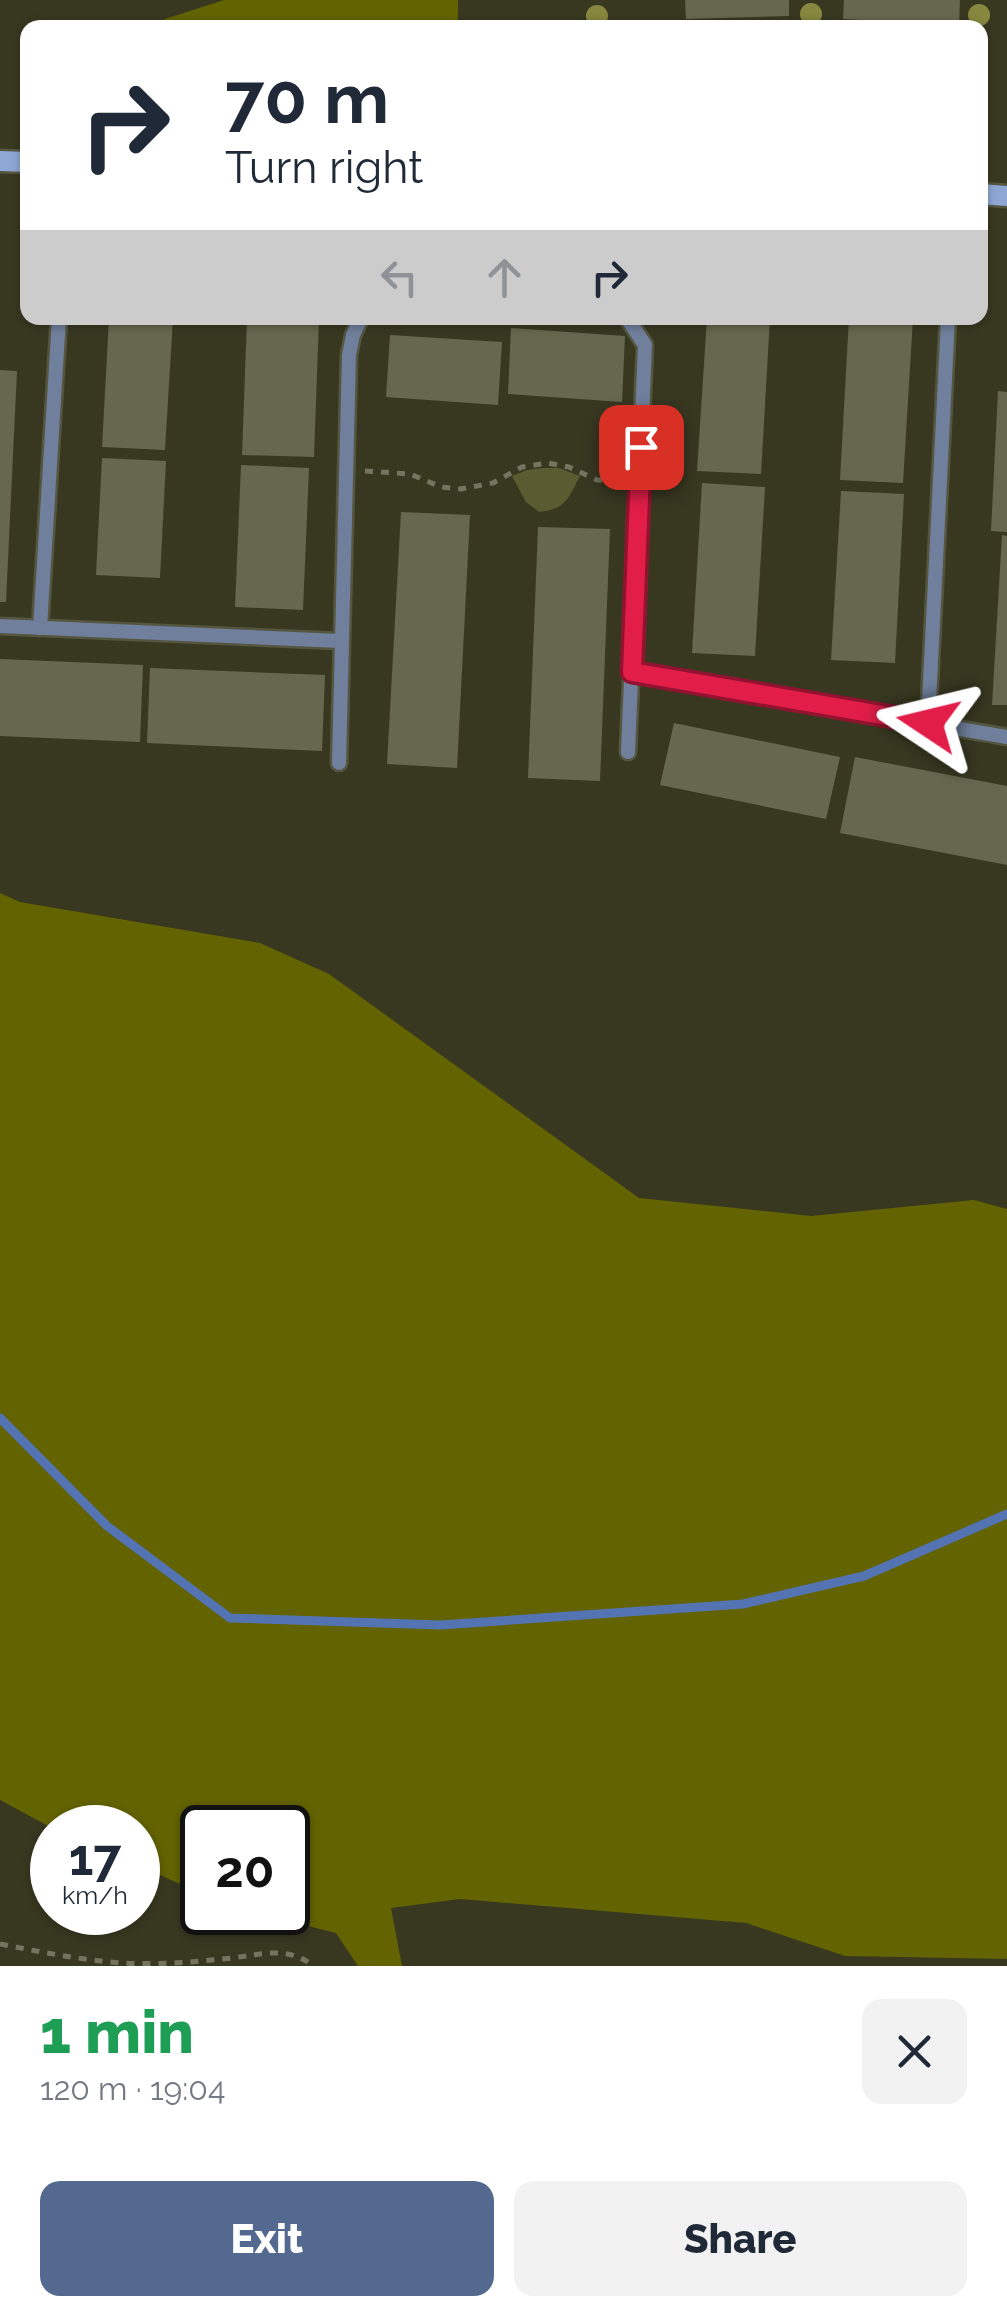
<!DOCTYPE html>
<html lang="en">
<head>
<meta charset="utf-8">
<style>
  body { margin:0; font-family:Raleway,sans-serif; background:#f2f2f3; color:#1f2937; height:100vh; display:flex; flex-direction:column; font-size:38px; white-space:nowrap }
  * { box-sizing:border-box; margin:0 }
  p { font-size:32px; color:#747a83 }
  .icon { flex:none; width:55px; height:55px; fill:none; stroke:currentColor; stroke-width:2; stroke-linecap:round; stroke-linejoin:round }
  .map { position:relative; height:1966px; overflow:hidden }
  .drawer { display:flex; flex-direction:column; background:#fff; flex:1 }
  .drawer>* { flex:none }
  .guide { position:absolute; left:20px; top:20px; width:968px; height:305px; border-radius:20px; box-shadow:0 2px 8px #0004; background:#fff; color:#1f2937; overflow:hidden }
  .speed { position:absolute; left:30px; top:1805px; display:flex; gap:20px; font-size:50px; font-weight:700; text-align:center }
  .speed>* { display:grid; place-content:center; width:130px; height:130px; border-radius:50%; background:#fff; box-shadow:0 2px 8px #0004; line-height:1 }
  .speed small { font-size:25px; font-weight:400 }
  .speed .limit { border:5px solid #111; border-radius:15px; background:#fff; color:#111 }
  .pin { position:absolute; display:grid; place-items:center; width:85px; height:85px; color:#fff; margin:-42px; border-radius:20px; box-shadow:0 5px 15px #0006 }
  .me { position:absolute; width:110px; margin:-55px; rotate:280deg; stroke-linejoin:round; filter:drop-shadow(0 0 8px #0008) }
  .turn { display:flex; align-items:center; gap:35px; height:210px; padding:0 40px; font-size:45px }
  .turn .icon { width:130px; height:130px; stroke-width:2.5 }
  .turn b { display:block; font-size:70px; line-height:85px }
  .lanes { display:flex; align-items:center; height:95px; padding:0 40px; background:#0003; justify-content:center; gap:50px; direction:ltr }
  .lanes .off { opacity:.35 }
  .round { display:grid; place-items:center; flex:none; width:105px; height:105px; border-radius:20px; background:#f2f2f3 }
  .summary { display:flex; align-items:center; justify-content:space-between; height:170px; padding:0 40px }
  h1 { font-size:60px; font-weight:800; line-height:75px; color:#1e9e55 }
  .button { display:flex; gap:20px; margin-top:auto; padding:20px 40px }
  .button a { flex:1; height:115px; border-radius:20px; background:#536990; color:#fff; font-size:40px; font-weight:800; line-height:115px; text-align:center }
  .button a+a { background:#f2f2f3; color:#1f2937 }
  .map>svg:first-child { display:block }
</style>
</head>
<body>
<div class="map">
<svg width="1007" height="1966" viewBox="0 0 1007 1966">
  <rect width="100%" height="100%" fill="#383821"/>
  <path fill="#5a5b30" d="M543 468H559L580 476C568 498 567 509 539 512L526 502 512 476 527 470Z"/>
  <g fill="#636301">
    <path d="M224 0H458V27H140Z"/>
    <path d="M0 893 20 902 260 943 329 974 639 1198 811 1216 974 1200 1007 1209V1959L845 1956 746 1923 460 1899 391 1908 402 1966H358L336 1933 256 1913 288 1912V1828H202V1894L138 1865V1828H52L0 1800Z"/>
  </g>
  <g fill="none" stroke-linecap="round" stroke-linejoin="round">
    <path stroke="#5373b2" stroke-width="9" d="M0 1418 107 1526 230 1618 441 1625 743 1604 864 1576 1007 1514"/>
  </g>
  <g fill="#65674e">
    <path d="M685 0H789V16L686 19Z"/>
    <path d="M844 0H960L959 25 843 19Z"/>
    <path d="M109 318H173L165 450 102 447Z"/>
    <path d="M247 318H319L314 457 242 455Z"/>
    <path d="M707 318H770L761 474 697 471Z"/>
    <path d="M849 318H913L903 483 840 480Z"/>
    <path d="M511 328 625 336 622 402 508 394Z"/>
    <path d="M390 335 502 342 498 405 386 397Z"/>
    <path d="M0 370 17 371 6 602H0Z"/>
    <path d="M998 391 1007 392V532L991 531Z"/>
    <path d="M102 458 166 461 160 578 96 575Z"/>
    <path d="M241 465 309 468 303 610 235 607Z"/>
    <path d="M702 483 765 487 755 656 692 653Z"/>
    <path d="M841 491 904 494 895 663 831 660Z"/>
    <path d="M401 512 470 515 457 768 387 764Z"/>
    <path d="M538 527 610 529 600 781 528 778Z"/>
    <path d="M1002 535 1007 536V705H992Z"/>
    <path d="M0 659 143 665 140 742 0 736Z"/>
    <path d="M150 668 325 675 322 751 147 743Z"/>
    <path d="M674 723 840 757 826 819 660 785Z"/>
    <path d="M855 757 1007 786V865L840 833Z"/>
  </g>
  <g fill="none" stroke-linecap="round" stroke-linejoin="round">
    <g stroke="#555640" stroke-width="19">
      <g id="lane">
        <path d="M627 318 645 345 628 752"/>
        <path d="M0 626 340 641"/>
        <path d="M40 628 59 318"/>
        <path d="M631 672 1007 737"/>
        <path d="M928 723 948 318"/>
        <path d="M339 763 349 355 353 335 361 318"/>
      </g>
    </g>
    <g stroke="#555640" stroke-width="25">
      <g id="secondary">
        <path d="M0 161 28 162"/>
        <path d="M980 194 1007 196"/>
      </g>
    </g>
    <g stroke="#747460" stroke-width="5" stroke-dasharray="8 8" stroke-linecap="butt">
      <path d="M365 471 410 474 441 487 461 489 493 483 522 467 548 463 569 467 597 480 618 481"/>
      <path d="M0 1944C41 1952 81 1960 123 1963 159 1965 196 1962 232 1958 263 1954 287 1946 314 1966"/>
    </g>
    <use href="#lane" stroke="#707f9b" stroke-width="14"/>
    <use href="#secondary" stroke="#8fa7d4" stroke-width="20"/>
  </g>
  <g fill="#87873f">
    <circle cx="811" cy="14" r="11"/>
    <circle cx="979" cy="15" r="11"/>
    <circle cx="597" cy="16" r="11"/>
  </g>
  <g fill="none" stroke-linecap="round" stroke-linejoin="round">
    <g stroke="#92132f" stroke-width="25">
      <path id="route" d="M641 447 632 672 928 723"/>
    </g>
    <use href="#route" stroke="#e11d48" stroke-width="18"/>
  </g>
</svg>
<div class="speed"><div>17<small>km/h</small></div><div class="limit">20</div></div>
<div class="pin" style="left:641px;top:447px;background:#d93025"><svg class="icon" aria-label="arrive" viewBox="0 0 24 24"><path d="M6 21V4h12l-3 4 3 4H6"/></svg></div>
<svg class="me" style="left:928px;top:723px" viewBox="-20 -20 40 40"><path d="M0-17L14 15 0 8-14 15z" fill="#e11d48" stroke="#fff" stroke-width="4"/></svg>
<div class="guide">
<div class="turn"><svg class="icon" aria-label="right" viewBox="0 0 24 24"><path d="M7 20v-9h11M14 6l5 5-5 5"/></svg><div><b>70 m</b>Turn right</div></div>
<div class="lanes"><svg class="icon off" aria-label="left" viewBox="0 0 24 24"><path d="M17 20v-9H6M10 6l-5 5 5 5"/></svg><svg class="icon off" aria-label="ahead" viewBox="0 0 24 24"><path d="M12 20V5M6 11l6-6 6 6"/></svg><svg class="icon" aria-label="right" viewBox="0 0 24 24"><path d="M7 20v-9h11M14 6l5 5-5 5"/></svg></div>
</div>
</div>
<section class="drawer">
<div class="summary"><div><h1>1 min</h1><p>120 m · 19:04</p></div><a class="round"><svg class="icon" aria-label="close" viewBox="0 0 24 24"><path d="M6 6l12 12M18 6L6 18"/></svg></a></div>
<div class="button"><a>Exit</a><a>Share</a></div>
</section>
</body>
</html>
